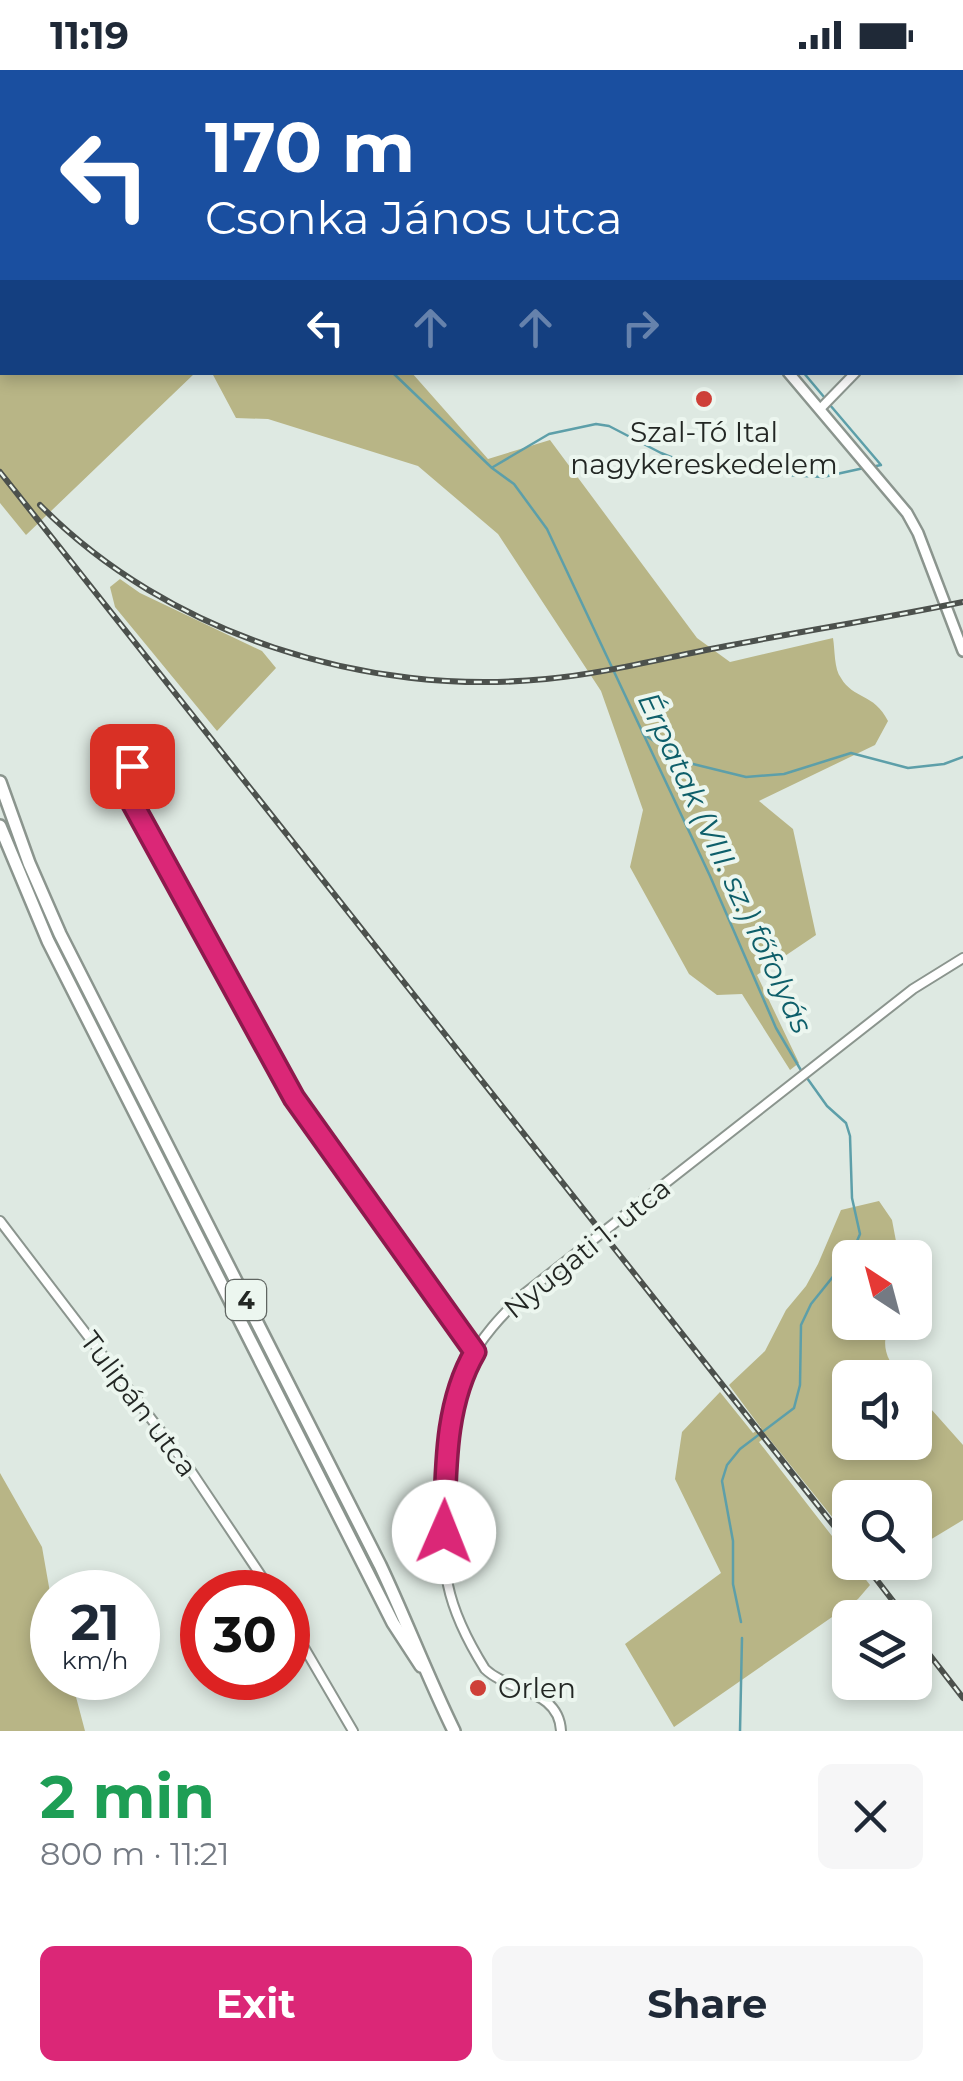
<!DOCTYPE html>
<html lang="en">
<head>
<meta charset="utf-8">
<style>
  body { margin:0; font-family:Montserrat,sans-serif; background:#f6f6f7; color:#1f2937; height:100vh; display:flex; flex-direction:column; font-size:38px; white-space:nowrap }
  * { box-sizing:border-box; margin:0 }
  p { font-size:32px; color:#747a83 }
  .icon { flex:none; width:55px; height:55px; fill:none; stroke:currentColor; stroke-width:2; stroke-linecap:round; stroke-linejoin:round }
  .map { position:relative; height:1661px; overflow:hidden }
  .details { display:flex; flex-direction:column; background:#fff; flex:1 }
  .details>* { flex:none }
  .banner { position:absolute; left:0px; top:0px; width:965px; height:305px; box-shadow:0 5px 15px #0003; background:#1a4fa0; color:#fff; overflow:hidden }
  .needle { width:65px; rotate:324deg }
  .buttons { position:absolute; left:832px; top:1170px; display:grid; gap:20px }
  .buttons a { display:grid; place-items:center; width:100px; height:100px; border-radius:15px; background:#fff; box-shadow:0 5px 15px #0003; font-size:50px }
  .speed { position:absolute; left:30px; top:1500px; display:flex; gap:20px; font-size:50px; font-weight:700; text-align:center }
  .speed>* { display:grid; place-content:center; width:130px; height:130px; border-radius:50%; background:#fff; box-shadow:0 5px 15px #0003; line-height:1 }
  .speed small { font-size:25px; font-weight:400 }
  .speed .limit { border:15px solid #d22; background:#fff; color:#111 }
  .pin { position:absolute; display:grid; place-items:center; width:85px; height:85px; color:#fff; margin:-42px; border-radius:20px; box-shadow:0 5px 15px #0006 }
  .me { position:absolute; width:110px; margin:-55px; rotate:1deg; stroke-linejoin:round; filter:drop-shadow(0 0 8px #0008) }
  .turn { display:flex; align-items:center; gap:35px; height:210px; padding:0 40px; font-size:45px }
  .turn .icon { width:130px; height:130px; stroke-width:2.5 }
  .turn b { display:block; font-size:70px; line-height:85px }
  .lanes { display:flex; align-items:center; height:95px; padding:0 40px; background:#0003; justify-content:center; gap:50px; direction:ltr }
  .lanes .off { opacity:.35 }
  .round { display:grid; place-items:center; flex:none; width:105px; height:105px; border-radius:15px; background:#f6f6f7 }
  .overview { display:flex; align-items:center; justify-content:space-between; height:170px; padding:0 40px }
  h1 { font-size:60px; font-weight:700; line-height:75px; color:#1e9e55 }
  .button { display:flex; gap:20px; margin-top:auto; padding:20px 40px }
  .button a { flex:1; height:115px; border-radius:15px; background:#db2777; color:#fff; font-size:40px; font-weight:700; line-height:115px; text-align:center }
  .button a+a { background:#f6f6f7; color:#1f2937 }
  .status { display:flex; justify-content:space-between; align-items:center; height:70px; padding:0 50px; background:#fff; direction:ltr }
  .status svg { height:28px; fill:currentColor }
  .map>svg:first-child { display:block }
</style>
</head>
<body>
<div class="status"><b>11:19</b><svg viewBox="0 0 49 12"><path d="M0 12V9h3v3zM5 12V6h3v6zM10 12V3h3v9zM15 12V0h3v12zM26 1h20v11H26zM47 4h2v5h-2z"/></svg></div>
<div class="map">
<svg width="963" height="1661" viewBox="0 0 963 1661">
  <rect width="100%" height="100%" fill="#dee9e2"/>
  <g fill="#b8b586">
    <path d="M0 0 143 2H2V302L195 303 26 465 0 433Z"/>
    <path d="M212 303H412L488 389 550 370 697 568 730 592 833 568C835 580 834 599 841 608 853 629 874 623 888 651L875 675 759 731 793 759 816 865 757 905 799 993 790 1000 742 924 717 925 689 904 630 797 643 740 601 621 498 464 418 396 268 349 236 348Z"/>
    <path d="M120 509 140 523 262 581 276 598 217 661 115 537 110 517Z"/>
    <path d="M879 1131 892 1150 899 1187 850 1188V1252L890 1253C880 1275 886 1290 902 1307L850 1308V1372H915V1321L963 1375V1450L915 1479V1428H850V1469L767 1366 759 1372 870 1515 858 1529 674 1657 625 1574 721 1503 675 1409 682 1362 720 1322 753 1363 761 1358 729 1315 765 1281 786 1240 806 1216 818 1194 841 1140Z"/>
    <path d="M0 1403 42 1477 52 1534V1608H71L85 1661H0Z"/>
  </g>
  <g fill="none" stroke-linecap="round" stroke-linejoin="round">
    <g stroke="#5d9fa9" stroke-width="2.5">
      <path d="M116 0 118 2"/>
      <path d="M962 223H963"/>
      <path d="M392 302 492 398 514 414 547 459 710 806 776 958 802 1002"/>
      <path d="M803 302 824 327"/>
      <path d="M830 335 881 395 876 396"/>
      <path d="M493 397 549 364 596 354 609 356 661 383 706 401 823 407 864 398"/>
      <path d="M643 664 689 693 746 707 784 704 851 683 908 698 944 694 963 687"/>
      <path d="M741 1552 733 1514V1471L722 1411 727 1395 740 1379 794 1338 800 1315 801 1255 811 1234 852 1183 860 1164 852 1128 850 1066 846 1053 827 1036 807 1008"/>
      <path d="M740 1661 742 1568"/>
    </g>
    <g stroke="#8b958e" stroke-width="12">
      <g id="minor">
        <path d="M962 208 963 207"/>
        <path d="M820 339 856 302"/>
        <path d="M135 737 153 723 156 713 149 698 132 696 124 706V718L294 1027 475 1281"/>
        <path d="M0 1151 191 1401 272 1522"/>
        <path d="M288 1550 353 1661"/>
        <path d="M561 1661C559 1619 509 1622 485 1599 470 1575 454 1544 448 1515 436 1462 444 1345 467 1296 480 1268 502 1245 524 1224L913 919 963 888"/>
      </g>
    </g>
    <g stroke="#8b958e" stroke-width="14">
      <g id="tertiary">
        <path d="M397 0 401 2"/>
        <path d="M788 302 907 443 918 463 963 581"/>
      </g>
    </g>
    <g stroke="#8b958e" stroke-width="16">
      <g id="primary">
        <path d="M0 712 29 793 60 864 380 1495C406 1550 427 1606 454 1661"/>
        <path d="M0 756 48 871 393 1553 421 1596"/>
      </g>
    </g>
    <use href="#minor" stroke="#fff" stroke-width="8"/>
    <use href="#tertiary" stroke="#fff" stroke-width="9"/>
    <use href="#primary" stroke="#fff" stroke-width="11"/>
    <g stroke="#4c514d" stroke-width="6">
      <g id="rail">
        <path d="M0 402 850 1476"/>
        <path d="M40 435C168 565 367 627 546 609 609 603 671 586 732 575 809 560 886 548 963 532"/>
        <path d="M863 1492 906 1548"/>
        <path d="M915 1566 963 1628"/>
      </g>
    </g>
    <use href="#rail" stroke="#ecf6ef" stroke-width="2.5" stroke-dasharray="8" stroke-linecap="butt"/>
  </g>
  <g fill="none" stroke-linecap="round" stroke-linejoin="round">
    <g stroke="#8e194d" stroke-width="25">
      <path id="route" d="M132 696 124 706V718L294 1028 475 1282C444 1335 446 1401 444 1462"/>
    </g>
    <use href="#route" stroke="#db2777" stroke-width="18"/>
  </g>
  <g fill="#ce4038" stroke="#ecf6ef" stroke-width="4">
    <circle cx="704" cy="329" r="10"/>
    <circle cx="478" cy="1618" r="10"/>
  </g>
  <g text-anchor="middle" stroke-width="8" stroke-linejoin="round" paint-order="stroke">
    <rect fill="#ecf6ef" stroke="#5f6561" stroke-width="2.5" x="226" y="1210" width="40" height="40" rx="8"/>
    <g font-size="25" font-weight="bold" fill="#232724">
      <text x="246" y="1239">4</text>
    </g>
    <g font-size="28" fill="#232724" stroke="#ecf6ef">
      <text x="704" y="372">Szal-Tó Ital<tspan x="704" dy="32">nagykereskedelem</tspan></text>
      <text x="498" y="1628" text-anchor="start">Orlen</text>
    </g>
    <g font-size="28" fill="#232724" stroke="#ecf6ef">
      <text transform="translate(587 1178) rotate(-39)" y="10">Nyugati 1. utca</text>
      <text transform="translate(139 1334) rotate(53)" y="10">Tulipán utca</text>
    </g>
    <g font-size="30" font-style="italic" fill="#0e5f6a" stroke="#ecf6ef">
      <text transform="translate(725 793) rotate(65)" y="10">Érpatak (VIII. sz.) főfolyás</text>
    </g>
  </g>
</svg>
<div class="buttons">
<a><svg class="needle" viewBox="-14 -14 28 28"><path d="M0-13l5 13h-10z" fill="#e53935"/><path d="M0 13l5-13h-10z" fill="#747a83"/></svg></a>
<a><svg class="icon" aria-label="sound" viewBox="0 0 24 24"><path d="M4 9h4l5-4v14l-5-4H4zM17 9q2 3 0 6"/></svg></a>
<a><svg class="icon" aria-label="search" viewBox="0 0 24 24"><circle cx="10" cy="10" r="6"/><path d="M15 15l6 6"/></svg></a>
<a><svg class="icon" aria-label="layers" viewBox="0 0 24 24"><path d="M12 4l9 5-9 5-9-5zM3 14l9 5 9-5"/></svg></a>
</div>
<div class="speed"><div>21<small>km/h</small></div><div class="limit">30</div></div>
<div class="pin" style="left:132px;top:696px;background:#d93025"><svg class="icon" aria-label="arrive" viewBox="0 0 24 24"><path d="M6 21V4h12l-3 4 3 4H6"/></svg></div>
<svg class="me" style="left:444px;top:1462px" viewBox="-20 -20 40 40"><circle r="19" fill="#fff"/><path d="M0-13L10 11 0 6-10 11z" fill="#db2777"/></svg>
<div class="banner">
<div class="turn"><svg class="icon" aria-label="left" viewBox="0 0 24 24"><path d="M17 20v-9H6M10 6l-5 5 5 5"/></svg><div><b>170 m</b>Csonka János utca</div></div>
<div class="lanes"><svg class="icon" aria-label="left" viewBox="0 0 24 24"><path d="M17 20v-9H6M10 6l-5 5 5 5"/></svg><svg class="icon off" aria-label="ahead" viewBox="0 0 24 24"><path d="M12 20V5M6 11l6-6 6 6"/></svg><svg class="icon off" aria-label="ahead" viewBox="0 0 24 24"><path d="M12 20V5M6 11l6-6 6 6"/></svg><svg class="icon off" aria-label="right" viewBox="0 0 24 24"><path d="M7 20v-9h11M14 6l5 5-5 5"/></svg></div>
</div>
</div>
<section class="details">
<div class="overview"><div><h1>2 min</h1><p>800 m · 11:21</p></div><a class="round"><svg class="icon" aria-label="close" viewBox="0 0 24 24"><path d="M6 6l12 12M18 6L6 18"/></svg></a></div>
<div class="button"><a>Exit</a><a>Share</a></div>
</section>
</body>
</html>
